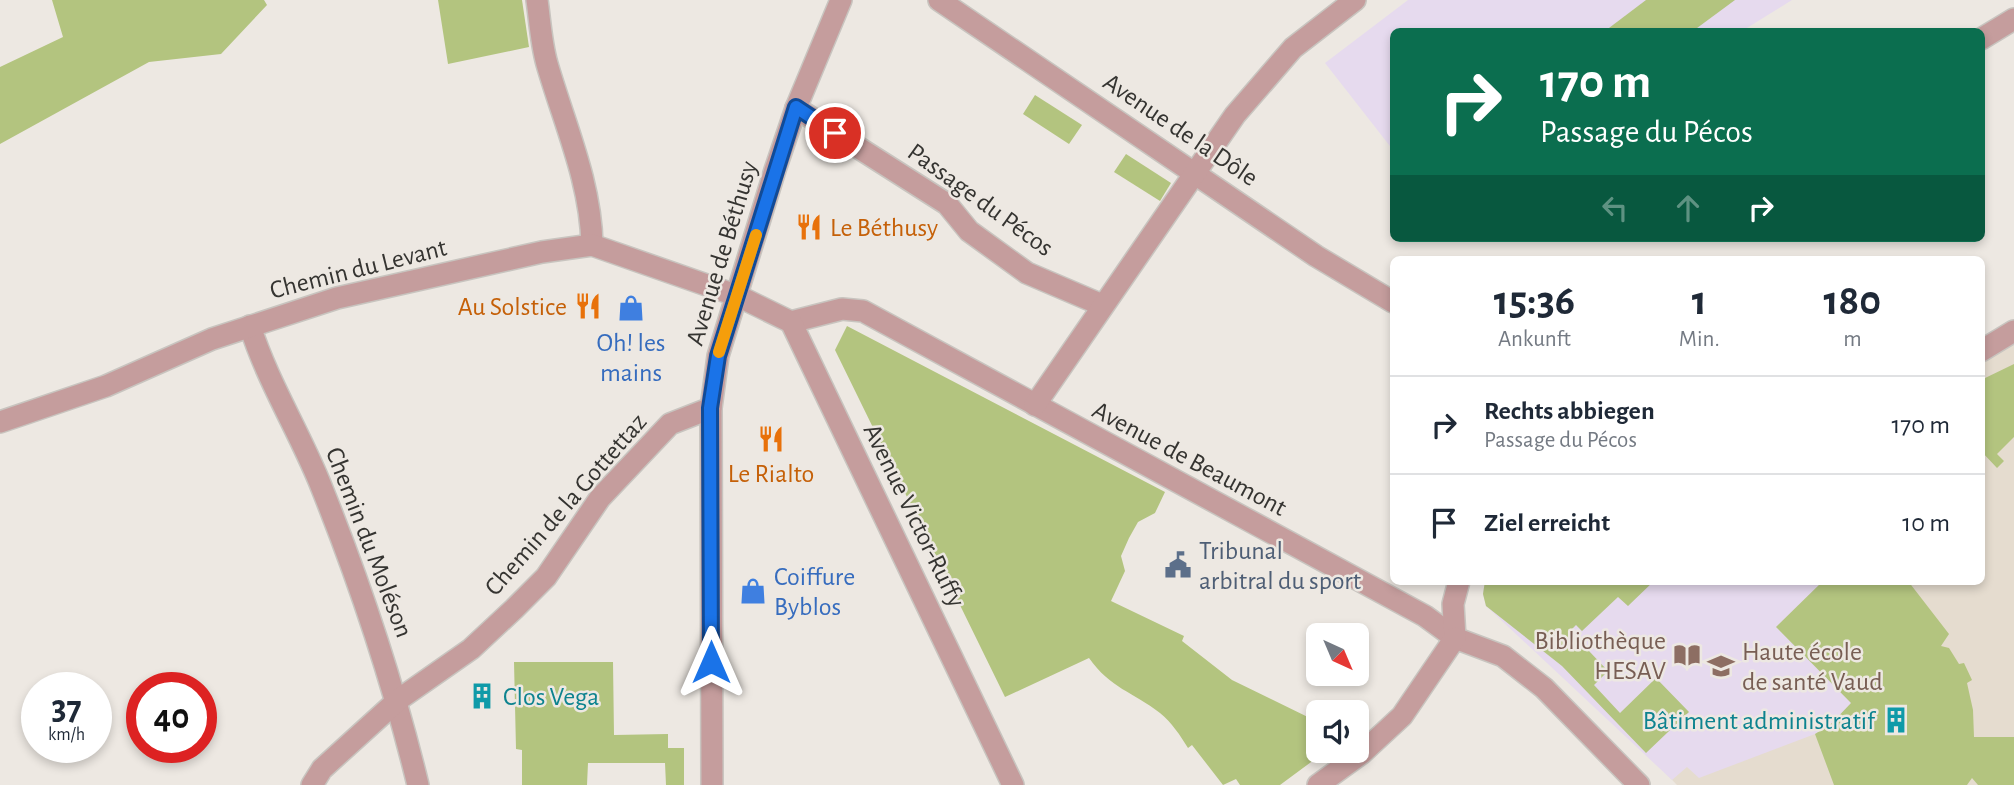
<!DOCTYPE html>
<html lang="de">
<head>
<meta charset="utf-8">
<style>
  body { margin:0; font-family:"Alegreya Sans",sans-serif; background:#f2f2f3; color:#1f2937; height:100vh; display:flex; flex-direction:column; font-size:26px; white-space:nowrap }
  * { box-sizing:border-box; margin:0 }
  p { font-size:23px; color:#747a83 }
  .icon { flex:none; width:38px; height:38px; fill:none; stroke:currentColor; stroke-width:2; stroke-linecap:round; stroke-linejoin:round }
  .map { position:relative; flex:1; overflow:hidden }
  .drawer { position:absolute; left:1390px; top:256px; width:595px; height:329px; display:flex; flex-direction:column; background:#fff; border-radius:10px; box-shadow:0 4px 10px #0003 }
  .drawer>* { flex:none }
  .top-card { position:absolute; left:1390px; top:28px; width:595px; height:214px; border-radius:10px; box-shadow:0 4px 10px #0003; background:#0b6e4f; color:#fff; overflow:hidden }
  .needle { width:46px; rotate:136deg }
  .tools { position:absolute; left:1306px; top:623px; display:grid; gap:14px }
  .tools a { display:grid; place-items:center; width:63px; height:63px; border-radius:10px; background:#fff; box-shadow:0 4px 10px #0003; font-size:35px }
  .speed { position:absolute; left:21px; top:672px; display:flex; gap:14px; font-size:35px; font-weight:700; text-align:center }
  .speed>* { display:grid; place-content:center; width:91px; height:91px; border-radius:50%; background:#fff; box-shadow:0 4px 10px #0003; line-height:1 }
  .speed small { font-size:18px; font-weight:400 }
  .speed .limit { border:10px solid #d22; background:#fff; color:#111 }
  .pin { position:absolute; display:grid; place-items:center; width:60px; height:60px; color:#fff; margin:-30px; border:4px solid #fff; border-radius:50%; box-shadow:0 2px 7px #0007 }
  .me { position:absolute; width:77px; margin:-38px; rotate:0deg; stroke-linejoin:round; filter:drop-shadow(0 0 5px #0008) }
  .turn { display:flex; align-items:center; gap:24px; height:147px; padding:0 35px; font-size:32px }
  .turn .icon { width:91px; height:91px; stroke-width:2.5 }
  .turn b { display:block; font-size:49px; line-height:60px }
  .lanes { display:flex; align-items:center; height:66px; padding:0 35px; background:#0003; justify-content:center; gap:35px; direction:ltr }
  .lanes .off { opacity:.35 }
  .eta { display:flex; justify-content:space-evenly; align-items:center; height:119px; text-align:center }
  .eta b { font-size:42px; font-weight:700; line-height:49px }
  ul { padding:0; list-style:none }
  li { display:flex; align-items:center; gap:21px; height:98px; padding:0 35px; border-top:2px solid #e0e1e3 }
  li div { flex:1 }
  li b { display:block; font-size:26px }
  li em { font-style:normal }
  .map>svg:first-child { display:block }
</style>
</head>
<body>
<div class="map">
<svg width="2014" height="785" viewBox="0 0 2014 785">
  <rect width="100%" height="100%" fill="#ede8e2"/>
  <path fill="#e5dccf" d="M2014 343V785H1677L1562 666 1486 606 1483 594 1485 581H1981V362Z"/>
  <g fill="#e6daee">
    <path d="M1408 0H1792L1742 31 1393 32V150L1325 63Z"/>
    <path d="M1485 581H1898L1851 704 1831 724 1815 734 1699 778 1687 767 1672 780 1486 606 1483 594Z"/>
  </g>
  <g fill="#b3c47f">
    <path d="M52 0H264L267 5 221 54 149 62 0 144V67L63 37Z"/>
    <path d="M438 0H522L529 47 448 64Z"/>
    <path d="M1646 0H1735L1693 31H1605Z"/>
    <path d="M1035 95 1082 125 1069 144 1023 114Z"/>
    <path d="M1126 154 1171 183 1160 201 1114 172Z"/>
    <path d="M847 326 1165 492 1155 513 1138 522 1129 538 1121 556 1125 571 1111 601 1184 636 1182 641 1232 680 1318 722V751H1326L1280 785H1240L1236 779 1223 785 1192 745 1188 748C1180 735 1172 723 1160 713 1133 692 1110 688 1089 658L1005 697 835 350Z"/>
    <path d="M2014 364V437L1997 454 2004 461 1997 468 1981 451V380Z"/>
    <path d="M1485 581H1654L1628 606 1618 597 1582 631 1576 625 1570 631 1608 671 1594 685 1620 713 1656 678 1689 712 1646 753 1562 666 1486 606 1483 594Z"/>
    <path d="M1823 581H1908L1949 634 1941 646 1949 648 1959 664 1964 663 1972 680 1967 683 1973 710 1974 737H2014V785H1978L1972 778 1967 785H1834L1815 734 1831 724 1851 703 1776 627Z"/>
    <path d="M514 662H613L614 735 668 734V748H684V785H666L665 763H588L587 785H522V750L516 749Z"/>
  </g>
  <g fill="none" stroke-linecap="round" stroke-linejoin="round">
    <g stroke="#c8c4bf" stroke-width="24">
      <g id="minor">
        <path d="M537 0C540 21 541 43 547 64 564 123 591 182 592 245"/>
        <path d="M939 0 1316 256 1393 302"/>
        <path d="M1981 39 2014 19"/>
        <path d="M796 108 947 204 969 231 1027 273 1102 305"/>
        <path d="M791 322 842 309 863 311 1425 616 1455 638 1503 656 1544 688 1639 785"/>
        <path d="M250 326C267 380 297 428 319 481 359 580 393 682 418 785"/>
        <path d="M1981 351 2014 331"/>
        <path d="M1035 405 1235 115 1293 48 1355 0"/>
        <path d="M0 422 106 386 212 339 337 298 542 252 592 245 738 296 791 322 1013 785"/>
        <path d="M1455 638 1453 604 1459 581"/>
        <path d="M312 785 322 769 398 700 471 649 514 609 546 577 600 498 670 424 711 408"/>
        <path d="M712 785 711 408 718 356 775 170 796 108 841 0"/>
        <path d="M1318 785 1362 753 1402 716 1455 638"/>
      </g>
    </g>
    <use href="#minor" stroke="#c59d9d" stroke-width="21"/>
  </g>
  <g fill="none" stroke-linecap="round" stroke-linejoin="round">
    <g stroke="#114b97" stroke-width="18">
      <path id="route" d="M711 662 710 408 718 356 796 107 835 133"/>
    </g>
    <use href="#route" stroke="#1a73e8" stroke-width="12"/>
    <path stroke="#f59e0b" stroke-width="12" d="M719 352 756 235"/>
  </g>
  <defs>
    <g id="restaurant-bare" transform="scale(2.1)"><path d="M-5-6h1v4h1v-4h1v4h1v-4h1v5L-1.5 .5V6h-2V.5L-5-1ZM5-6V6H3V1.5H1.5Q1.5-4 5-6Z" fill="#e8710a" stroke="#ede8e2" stroke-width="2.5" paint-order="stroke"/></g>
    <g id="shop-bare" transform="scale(2.1)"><path d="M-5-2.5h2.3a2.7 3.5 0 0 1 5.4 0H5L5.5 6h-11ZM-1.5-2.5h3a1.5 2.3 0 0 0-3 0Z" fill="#3f7fe0" stroke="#ede8e2" stroke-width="2.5" paint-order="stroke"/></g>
    <g id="civic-bare" transform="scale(2.1)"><path d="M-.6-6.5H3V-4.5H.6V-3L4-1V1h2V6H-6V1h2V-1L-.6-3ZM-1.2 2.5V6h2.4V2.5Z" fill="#5c6f8a" stroke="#ede8e2" stroke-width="2.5" paint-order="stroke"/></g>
    <g id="library-bare" transform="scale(2.1)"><path d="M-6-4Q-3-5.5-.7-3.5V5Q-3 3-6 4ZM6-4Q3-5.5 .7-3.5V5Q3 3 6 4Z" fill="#8d6e63" stroke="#ede8e2" stroke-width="2.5" paint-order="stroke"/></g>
    <g id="university-bare" transform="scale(2.1)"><path d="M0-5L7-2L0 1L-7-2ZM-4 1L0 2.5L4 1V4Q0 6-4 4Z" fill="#8d6e63" stroke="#ede8e2" stroke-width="2.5" paint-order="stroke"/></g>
    <g id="building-bare" transform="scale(2.1)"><path d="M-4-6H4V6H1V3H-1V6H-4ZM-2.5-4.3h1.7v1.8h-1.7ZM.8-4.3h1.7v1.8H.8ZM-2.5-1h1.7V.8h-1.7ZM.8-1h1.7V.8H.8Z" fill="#0f9aa8" stroke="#ede8e2" stroke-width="2.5" paint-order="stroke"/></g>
  </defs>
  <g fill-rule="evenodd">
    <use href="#restaurant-bare" x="809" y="227"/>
    <use href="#restaurant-bare" x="588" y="306"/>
    <use href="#shop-bare" x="631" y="308"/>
    <use href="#restaurant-bare" x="771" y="439"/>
    <use href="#civic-bare" x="1178" y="565"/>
    <use href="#shop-bare" x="753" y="591"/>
    <use href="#library-bare" x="1687" y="655"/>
    <use href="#university-bare" x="1721" y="666"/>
    <use href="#building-bare" x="482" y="696"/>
    <use href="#building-bare" x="1896" y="720"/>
  </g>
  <g text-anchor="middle" stroke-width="5" stroke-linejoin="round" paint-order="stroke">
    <g font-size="26" fill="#353431" stroke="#ede8e2">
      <text transform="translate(1181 129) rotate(34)" y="9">Avenue de la Dôle</text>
      <text transform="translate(981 199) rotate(36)" y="9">Passage du Pécos</text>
      <text transform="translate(721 253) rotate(-73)" y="9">Avenue de Béthusy</text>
      <text transform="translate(358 268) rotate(-14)" y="9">Chemin du Levant</text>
      <text transform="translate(1190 458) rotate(28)" y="9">Avenue de Beaumont</text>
      <text transform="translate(565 504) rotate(-49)" y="9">Chemin de la Gottettaz</text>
      <text transform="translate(915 515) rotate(64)" y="9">Avenue Victor-Ruffy</text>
      <text transform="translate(370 542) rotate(69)" y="9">Chemin du Moléson</text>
    </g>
    <g font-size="26" fill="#c56008" stroke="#ede8e2" text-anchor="start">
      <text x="830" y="236">Le Béthusy</text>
      <text x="567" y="315" text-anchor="end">Au Solstice</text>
      <text x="771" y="482" text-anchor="middle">Le Rialto</text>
    </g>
    <g font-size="26" fill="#366cbe" stroke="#ede8e2">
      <text x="631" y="351">Oh! les<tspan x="631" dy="30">mains</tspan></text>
      <text x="774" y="585" text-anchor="start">Coiffure<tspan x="774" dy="30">Byblos</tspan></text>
    </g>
    <g font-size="26" fill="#4e5e75" stroke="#ede8e2" text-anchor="start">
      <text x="1199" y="559">Tribunal<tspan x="1199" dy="30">arbitral du sport</tspan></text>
    </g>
    <g font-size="26" fill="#785e54" stroke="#ede8e2" text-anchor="end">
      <text x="1666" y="649">Bibliothèque<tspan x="1666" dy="30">HESAV</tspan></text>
      <text x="1742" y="660" text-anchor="start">Haute école<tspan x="1742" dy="30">de santé Vaud</tspan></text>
    </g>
    <g font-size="26" fill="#0d838f" stroke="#ede8e2" text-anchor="start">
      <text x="503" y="705">Clos Vega</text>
      <text x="1875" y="729" text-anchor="end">Bâtiment administratif</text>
    </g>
  </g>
</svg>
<div class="tools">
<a><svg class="needle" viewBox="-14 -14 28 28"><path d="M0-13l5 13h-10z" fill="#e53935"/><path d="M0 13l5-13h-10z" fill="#747a83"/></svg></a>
<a><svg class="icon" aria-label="sound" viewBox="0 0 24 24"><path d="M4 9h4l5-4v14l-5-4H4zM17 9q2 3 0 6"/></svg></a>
</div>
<div class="speed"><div>37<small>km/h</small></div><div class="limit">40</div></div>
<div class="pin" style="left:835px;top:133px;background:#d93025"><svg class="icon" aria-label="arrive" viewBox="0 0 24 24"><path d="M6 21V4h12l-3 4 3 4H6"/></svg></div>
<svg class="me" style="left:711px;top:662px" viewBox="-20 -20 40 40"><path d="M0-17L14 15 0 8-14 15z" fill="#1a73e8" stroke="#fff" stroke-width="4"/></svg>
<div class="top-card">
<div class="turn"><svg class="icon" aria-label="right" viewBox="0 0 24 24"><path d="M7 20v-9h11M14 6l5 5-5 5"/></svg><div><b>170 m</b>Passage du Pécos</div></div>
<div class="lanes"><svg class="icon off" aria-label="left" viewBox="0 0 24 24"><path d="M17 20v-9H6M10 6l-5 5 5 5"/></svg><svg class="icon off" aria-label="ahead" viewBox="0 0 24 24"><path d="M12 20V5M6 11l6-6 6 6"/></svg><svg class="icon" aria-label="right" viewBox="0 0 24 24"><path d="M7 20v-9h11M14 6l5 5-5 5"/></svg></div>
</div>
<section class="drawer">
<div class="eta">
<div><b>15:36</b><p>Ankunft</p></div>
<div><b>1</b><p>Min.</p></div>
<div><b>180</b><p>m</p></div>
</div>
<ul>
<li><svg class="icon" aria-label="right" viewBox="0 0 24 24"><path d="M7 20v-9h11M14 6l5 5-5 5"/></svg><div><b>Rechts abbiegen</b><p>Passage du Pécos</p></div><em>170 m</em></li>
<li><svg class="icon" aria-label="arrive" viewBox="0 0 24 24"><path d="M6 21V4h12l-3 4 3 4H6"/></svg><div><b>Ziel erreicht</b></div><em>10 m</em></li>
</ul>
</section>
</div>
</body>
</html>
